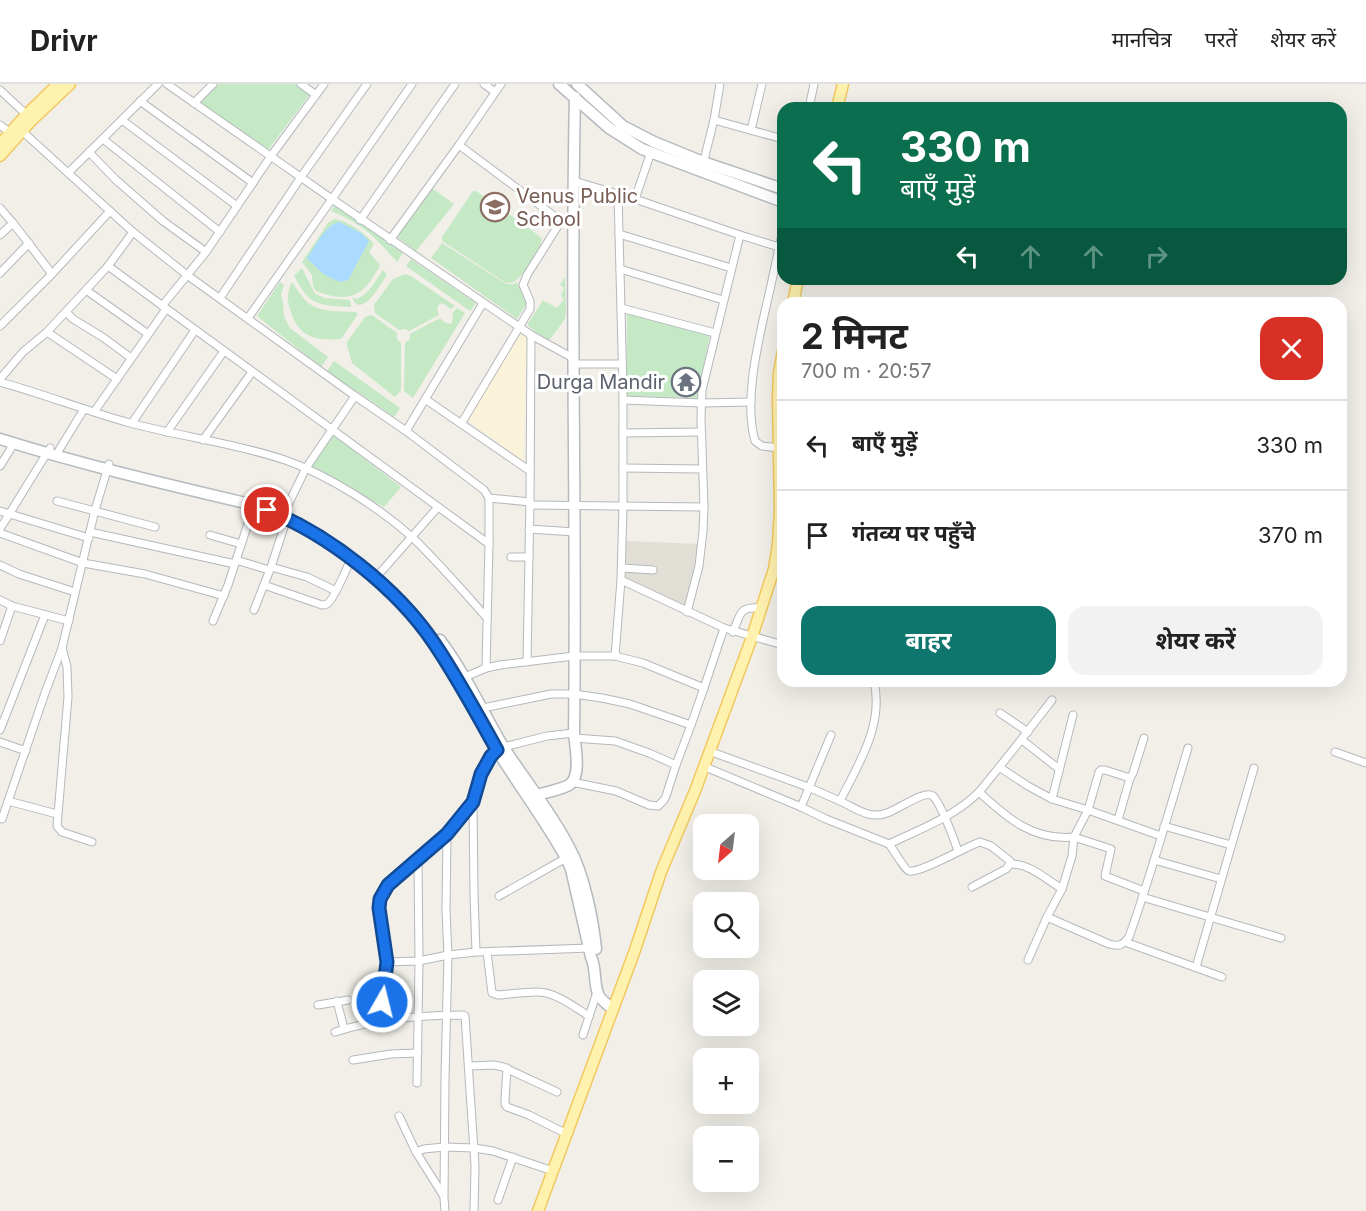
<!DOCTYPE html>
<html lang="hi">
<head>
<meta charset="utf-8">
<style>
  body { margin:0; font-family:Inter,"Noto Sans Devanagari",sans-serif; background:#f2f2f2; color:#222; height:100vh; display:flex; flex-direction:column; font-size:22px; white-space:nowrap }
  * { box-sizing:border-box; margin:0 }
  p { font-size:20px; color:#767676 }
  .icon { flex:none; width:33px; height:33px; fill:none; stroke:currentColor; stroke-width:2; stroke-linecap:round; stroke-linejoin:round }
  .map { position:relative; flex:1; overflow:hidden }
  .side { position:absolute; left:777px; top:213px; width:570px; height:390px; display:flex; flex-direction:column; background:#fff; border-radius:18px; box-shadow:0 6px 24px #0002 }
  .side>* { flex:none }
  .hud { position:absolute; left:777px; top:18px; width:570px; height:183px; border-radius:18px; box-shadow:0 6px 24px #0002; background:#0b6e4f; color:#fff; overflow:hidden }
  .needle { width:39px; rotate:208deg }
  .controls { position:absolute; left:693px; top:730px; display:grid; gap:12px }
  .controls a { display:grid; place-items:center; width:66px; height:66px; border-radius:12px; background:#fff; box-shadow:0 6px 24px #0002; font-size:30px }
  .pin { position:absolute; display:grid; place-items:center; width:51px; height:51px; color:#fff; margin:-26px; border:3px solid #fff; border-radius:50%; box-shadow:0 2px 6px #0007 }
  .me { position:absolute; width:66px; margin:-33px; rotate:8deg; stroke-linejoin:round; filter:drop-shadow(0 0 4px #0008) }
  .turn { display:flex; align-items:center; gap:21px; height:126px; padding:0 24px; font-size:27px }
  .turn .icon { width:78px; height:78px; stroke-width:2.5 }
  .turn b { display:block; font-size:42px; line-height:51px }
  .lanes { display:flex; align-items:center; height:57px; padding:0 24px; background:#0003; justify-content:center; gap:30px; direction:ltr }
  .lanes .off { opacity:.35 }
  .round { display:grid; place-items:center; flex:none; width:63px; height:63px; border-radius:18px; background:#f2f2f2 }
  .head { display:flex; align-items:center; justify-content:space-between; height:102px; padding:0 24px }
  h1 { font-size:36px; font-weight:700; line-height:45px }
  .action { display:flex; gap:12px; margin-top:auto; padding:12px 24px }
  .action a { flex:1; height:69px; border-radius:18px; background:#0f766e; color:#fff; font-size:24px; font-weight:700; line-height:69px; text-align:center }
  .action a+a { background:#f2f2f2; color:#222 }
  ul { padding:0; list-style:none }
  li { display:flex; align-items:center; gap:18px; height:90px; padding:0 24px; border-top:2px solid #e0e0e0 }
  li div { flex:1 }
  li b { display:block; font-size:22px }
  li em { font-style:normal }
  header { display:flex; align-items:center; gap:36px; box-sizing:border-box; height:84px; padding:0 30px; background:#fff; border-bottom:2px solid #e0e0e0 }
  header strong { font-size:28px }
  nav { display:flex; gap:33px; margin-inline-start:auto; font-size:21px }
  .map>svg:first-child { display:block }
</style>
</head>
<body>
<header>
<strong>Drivr</strong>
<nav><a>मानचित्र</a><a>परतें</a><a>शेयर करें</a></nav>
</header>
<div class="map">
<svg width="1366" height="1127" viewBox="0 0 1366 1127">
  <rect width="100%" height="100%" fill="#f1efe8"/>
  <path fill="#e1ded6" d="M624 457 700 460 693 494 684 524 623 494Z"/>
  <g fill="#c5e8c5">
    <path d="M219 0H296L310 10 268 66 200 19Z"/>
    <path d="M432 104 454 120 416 167 398 154 397 150Z"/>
    <path d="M473 107H476L534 148 542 155C540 166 523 192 514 198L506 199 442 157V153Z"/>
    <path d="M335 121 403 169 397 178C375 153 363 140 331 127Z"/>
    <path d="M334 135C349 137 365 149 374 160L369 168 380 181C364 212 350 220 316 207L313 202 312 191 302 178 328 139Z"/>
    <path d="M442 159 506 200H514L517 198C520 206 526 211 527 219L517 235 431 174Z"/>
    <path d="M411 175 476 219 470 227 406 182Z"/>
    <path d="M302 184 315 210 325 214 350 216 351 223C339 222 323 223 312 216 304 211 299 200 294 192Z"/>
    <path d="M383 186 387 191C381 199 361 237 352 213L357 215C370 209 375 197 383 186Z"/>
    <path d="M405 190 411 192 455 222 450 225 446 221 440 219 437 225 439 231 409 247 405 245 399 246 375 229 374 221 393 195Z"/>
    <path d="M565 193 566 227 565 235 548 258 527 241 542 218V216L557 224 564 215 561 212 564 204 560 201Z"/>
    <path d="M280 198 284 201 281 210 283 219 284 232 290 244 328 273 321 283 257 232Z"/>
    <path d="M292 198C296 204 300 210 304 215 316 229 339 227 355 228L358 230 341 255C314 257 298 253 290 225 287 215 287 208 292 198Z"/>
    <path d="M457 224 465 229 413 314 404 307 405 259 410 255V250L440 234 444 238 451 240 453 234 452 229Z"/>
    <path d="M627 227 710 250 697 314 626 312Z"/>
    <path d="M372 231 397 249V255L401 259V306L395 313 352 279 347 261V258L365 233Z"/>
    <path d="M334 277 400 324 394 333 327 287Z"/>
    <path d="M332 350 401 403 384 423 311 383Z"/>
  </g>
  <path fill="#fbf3d9" d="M520 250 527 254 523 377 467 336Z"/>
  <path fill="#aadaff" d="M339 138 361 149 369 157 348 196 340 198 323 190 307 174C316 162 324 142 339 138Z"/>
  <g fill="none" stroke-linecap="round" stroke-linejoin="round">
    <g stroke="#b5b8bc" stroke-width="9">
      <g id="street">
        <path d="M167 0 332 115 412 0"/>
        <path d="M301 0 316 11"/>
        <path d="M484 0 495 8"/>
        <path d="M0 6 28 32"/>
        <path d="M140 17 253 99"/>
        <path d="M194 19 213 0"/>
        <path d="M809 24 814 0"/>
        <path d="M122 36 237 122"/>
        <path d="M714 36 783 55"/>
        <path d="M0 41 12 50"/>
        <path d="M751 46 762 0"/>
        <path d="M22 47 133 148 187 191 355 312 406 347 484 406 489 414V460"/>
        <path d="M103 55 220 148"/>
        <path d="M459 61 561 137"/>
        <path d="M89 68 115 95 163 137 206 168"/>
        <path d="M703 80 714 36 720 0"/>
        <path d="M68 89 158 0"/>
        <path d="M574 97 635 115 651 68"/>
        <path d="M618 110 623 305V422L621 496 724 544 783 561"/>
        <path d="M635 115 740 151 702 306 701 334 704 423 703 447 699 482 687 528"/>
        <path d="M0 124 13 139 52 190"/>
        <path d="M360 136 455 0"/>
        <path d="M619 150 731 184"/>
        <path d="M0 151 13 139"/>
        <path d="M740 151 779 163"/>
        <path d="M390 156 459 61 501 0"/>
        <path d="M108 182 489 460 486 584"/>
        <path d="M620 185 723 216"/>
        <path d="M0 189 29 159"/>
        <path d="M86 206 148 250"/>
        <path d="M220 214 301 93 367 0"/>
        <path d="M162 222 206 168 271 72 324 0"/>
        <path d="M621 224 715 249"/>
        <path d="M66 228 73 235 104 254 131 274"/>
        <path d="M248 234 332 115 531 251"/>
        <path d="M0 242 52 190 110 127"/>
        <path d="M47 248 117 295"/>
        <path d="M574 280H622"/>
        <path d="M0 295 23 268 47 248 86 206 108 182 133 148"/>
        <path d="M0 298C44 310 86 327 130 339 182 353 235 359 285 376 328 391 380 424 413 454 439 479 463 507 487 534"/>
        <path d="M425 315 530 387"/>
        <path d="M623 316 701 319 751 318"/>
        <path d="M94 328 166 225"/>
        <path d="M132 339 195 246"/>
        <path d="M461 340 530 225V217L523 201 527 191 561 137 573 133"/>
        <path d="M406 347 483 219"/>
        <path d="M167 348 224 267"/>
        <path d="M623 349 701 348"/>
        <path d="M203 356 252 288"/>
        <path d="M779 364 762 362 755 357C744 318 757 263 766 223 772 198 777 172 783 146"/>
        <path d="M59 366 84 325"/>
        <path d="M0 382 10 366 13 359"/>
        <path d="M623 384 702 385"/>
        <path d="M489 414 530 418 527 578"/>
        <path d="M57 417 155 443"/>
        <path d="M530 418 531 251 573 274"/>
        <path d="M530 421 704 423"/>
        <path d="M0 427 89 454"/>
        <path d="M285 427 306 384 355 312"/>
        <path d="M0 445 50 364"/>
        <path d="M529 445 575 448"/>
        <path d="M90 448 235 480"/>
        <path d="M0 449 83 479 145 490 224 512"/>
        <path d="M210 451 241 460"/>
        <path d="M511 473H529"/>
        <path d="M236 476 269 486"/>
        <path d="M0 481 19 490 75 508"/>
        <path d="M271 483 307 493 336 507"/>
        <path d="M622 484 653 486"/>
        <path d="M380 489 438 423"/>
        <path d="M264 501 322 521C324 521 325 521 327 520 333 517 348 482 351 474"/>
        <path d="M0 516 12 522 69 537"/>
        <path d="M254 526 271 483 287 434"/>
        <path d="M213 537 228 501 254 421"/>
        <path d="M733 548C741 529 739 522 762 524"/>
        <path d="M0 557 12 522"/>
        <path d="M62 564 67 583 68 613 57 742 62 748 92 758"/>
        <path d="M615 572 621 496"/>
        <path d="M465 593 486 584 500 581 574 572H615L643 579 704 604 724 544"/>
        <path d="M874 597C884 641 859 679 840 717 855 724 870 736 887 729 897 726 926 705 933 712 941 720 954 755 958 767"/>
        <path d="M483 624 551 610H574L602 614 630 620 691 641 704 604"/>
        <path d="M1000 629 1028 648"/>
        <path d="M0 646 45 531"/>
        <path d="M574 654 615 657 649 669 676 681 691 641"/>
        <path d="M1144 654 1133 689 1130 694 1105 686H1101L1099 688 1088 726 1161 752"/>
        <path d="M1022 656 1059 685"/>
        <path d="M0 658 26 667"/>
        <path d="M504 663 547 652 574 649"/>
        <path d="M709 667 808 703 840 717"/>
        <path d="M1335 668 1366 679"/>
        <path d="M703 682 801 723 826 735 889 760"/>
        <path d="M999 683 1028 702 1052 715 1088 726 1074 753C1033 757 1007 734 979 708 1004 678 1028 647 1052 616"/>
        <path d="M572 698 616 707 649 721 658 722 664 716 666 712 676 681"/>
        <path d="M1052 715 1073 631"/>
        <path d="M8 717 57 730"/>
        <path d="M801 723 831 651"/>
        <path d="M2 735 45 609 62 564 95 426 109 380"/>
        <path d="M1118 736 1130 694"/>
        <path d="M1164 742 1231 761"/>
        <path d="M1154 776 1221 795"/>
        <path d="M1010 780C1029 779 1047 796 1062 805"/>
        <path d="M972 803 1006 785 1010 780V777L991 762 980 758C967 762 919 790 909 787 905 786 893 765 889 760 920 745 954 733 979 708"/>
        <path d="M1144 807 1105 792 1111 765 1074 753 1072 772 1062 805 1047 833 1109 860C1119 863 1123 861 1129 853 1151 791 1169 727 1188 664"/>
        <path d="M499 812 566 774"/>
        <path d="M1142 813 1281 854"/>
        <path d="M1125 858 1222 893"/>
        <path d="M476 868 474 811 473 718 481 690 491 672 497 666"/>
        <path d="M487 868 492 909 498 911C511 910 524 908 537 908 556 908 574 923 589 932"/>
        <path d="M1028 876 1047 833"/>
        <path d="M387 878 419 877 448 871 476 868 590 864"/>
        <path d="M1196 883 1254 684"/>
        <path d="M337 917 344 945"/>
        <path d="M318 921 348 916"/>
        <path d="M378 937 385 899 387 878 379 824 380 815 388 801 447 750 473 718"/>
        <path d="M335 948C375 935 420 931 463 931L465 932 475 1082 474 1127"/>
        <path d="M583 951 597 908"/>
        <path d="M353 976 391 970 418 969"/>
        <path d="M469 982 494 981 503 983 557 1008"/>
        <path d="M507 984 505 1016V1020L507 1023 529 1031 567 1050"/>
        <path d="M417 999 419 877 418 775"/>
        <path d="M399 1032 416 1068 443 1111"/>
        <path d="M416 1068 424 1065 444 1063 474 1064 493 1067 553 1087"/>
        <path d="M498 1116 513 1073"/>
        <path d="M445 1127 444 1114 445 994 448 871 446 826 447 750"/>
      </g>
    </g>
    <g stroke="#b6babf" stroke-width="13">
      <g id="secondary">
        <path d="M559 0 609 44 642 65 783 118"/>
        <path d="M577 0 623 42 654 58 703 78 783 105"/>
        <path d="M0 355C83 381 169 401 254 421 324 446 389 496 433 556 457 591 475 630 497 666 519 702 545 736 566 774L571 785 591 873C597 885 593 900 599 912 602 917 608 921 613 925"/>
        <path d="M440 556C464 588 481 624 501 659 523 694 550 726 569 763 584 790 593 835 596 865"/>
        <path d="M532 713C543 708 558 707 569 701 582 693 575 662 574 649 577 437 570 225 575 13"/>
      </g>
    </g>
    <g stroke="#f2c960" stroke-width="13">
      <g id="primary">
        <path d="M837 24 843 0"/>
        <path d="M0 60 26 31 58 0"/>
        <path d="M0 72 32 36 70 0"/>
        <path d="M793 219 798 195"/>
        <path d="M538 1127 635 866 661 788 695 707 752 553 774 485 778 460 780 426 778 314 779 289 783 267"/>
      </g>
    </g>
    <use href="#street" stroke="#fff" stroke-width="7"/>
    <use href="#secondary" stroke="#fff" stroke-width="10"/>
    <use href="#primary" stroke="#fff2af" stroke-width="10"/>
  </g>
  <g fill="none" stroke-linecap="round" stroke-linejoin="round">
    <g stroke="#114b97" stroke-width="15">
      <path id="route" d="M267 426C328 450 397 504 434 559 457 593 477 630 497 666L491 672 481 690 473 718 447 750 388 801 380 815 379 824 387 878 382 918"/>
    </g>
    <use href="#route" stroke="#1a73e8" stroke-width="10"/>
  </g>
  <defs>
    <g id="school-ring" transform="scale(1.5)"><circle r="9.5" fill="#fff" stroke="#8d6e63" stroke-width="1.5"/><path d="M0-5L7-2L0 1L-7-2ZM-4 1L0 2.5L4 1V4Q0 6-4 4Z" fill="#8d6e63"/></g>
    <g id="temple-ring" transform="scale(1.5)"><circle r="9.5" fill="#fff" stroke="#6b7280" stroke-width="1.5"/><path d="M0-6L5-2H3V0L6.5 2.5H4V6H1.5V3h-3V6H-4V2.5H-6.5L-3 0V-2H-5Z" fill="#6b7280"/></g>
  </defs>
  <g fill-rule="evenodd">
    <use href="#school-ring" x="495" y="123"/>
    <use href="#temple-ring" x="686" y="298"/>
  </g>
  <g text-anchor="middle" stroke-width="6" stroke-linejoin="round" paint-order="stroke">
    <g font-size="20" fill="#785e54" stroke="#fff" text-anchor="start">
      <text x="516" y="119">Venus Public<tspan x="516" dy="23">School</tspan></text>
    </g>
    <g font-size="20" fill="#5b616d" stroke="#fff" text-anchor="end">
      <text x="665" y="305">Durga Mandir</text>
    </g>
  </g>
</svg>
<div class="controls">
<a><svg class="needle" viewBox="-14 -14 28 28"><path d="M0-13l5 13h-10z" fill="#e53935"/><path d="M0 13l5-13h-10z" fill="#767676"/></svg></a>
<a><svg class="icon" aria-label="search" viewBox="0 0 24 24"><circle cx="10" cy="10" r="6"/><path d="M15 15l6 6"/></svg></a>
<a><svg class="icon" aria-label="layers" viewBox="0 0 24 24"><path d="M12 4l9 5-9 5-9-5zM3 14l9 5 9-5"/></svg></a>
<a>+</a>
<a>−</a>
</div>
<div class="pin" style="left:267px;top:426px;background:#d93025"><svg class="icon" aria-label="arrive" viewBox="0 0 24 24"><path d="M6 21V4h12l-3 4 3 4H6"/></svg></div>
<svg class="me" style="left:382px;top:918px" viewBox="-20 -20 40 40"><circle r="17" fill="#1a73e8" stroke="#fff" stroke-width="3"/><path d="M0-11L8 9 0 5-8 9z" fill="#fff"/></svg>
<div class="hud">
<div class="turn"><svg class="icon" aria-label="left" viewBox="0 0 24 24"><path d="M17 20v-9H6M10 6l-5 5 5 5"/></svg><div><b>330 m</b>बाएँ मुड़ें</div></div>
<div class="lanes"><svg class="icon" aria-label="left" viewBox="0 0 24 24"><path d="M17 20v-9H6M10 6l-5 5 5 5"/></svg><svg class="icon off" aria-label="ahead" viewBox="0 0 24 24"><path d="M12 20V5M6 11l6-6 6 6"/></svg><svg class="icon off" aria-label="ahead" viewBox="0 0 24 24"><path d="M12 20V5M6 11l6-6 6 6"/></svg><svg class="icon off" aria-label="right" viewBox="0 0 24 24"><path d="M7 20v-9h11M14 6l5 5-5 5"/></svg></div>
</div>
<section class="side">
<div class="head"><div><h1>2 मिनट</h1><p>700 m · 20:57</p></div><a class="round" style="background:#d93025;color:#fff"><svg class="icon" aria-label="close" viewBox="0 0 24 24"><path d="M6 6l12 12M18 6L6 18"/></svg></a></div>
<ul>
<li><svg class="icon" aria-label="left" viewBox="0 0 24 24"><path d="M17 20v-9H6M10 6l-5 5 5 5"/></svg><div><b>बाएँ मुड़ें</b></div><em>330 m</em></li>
<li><svg class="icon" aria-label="arrive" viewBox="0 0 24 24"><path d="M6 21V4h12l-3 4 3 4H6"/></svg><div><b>गंतव्य पर पहुँचे</b></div><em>370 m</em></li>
</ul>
<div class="action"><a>बाहर</a><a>शेयर करें</a></div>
</section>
</div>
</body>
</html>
